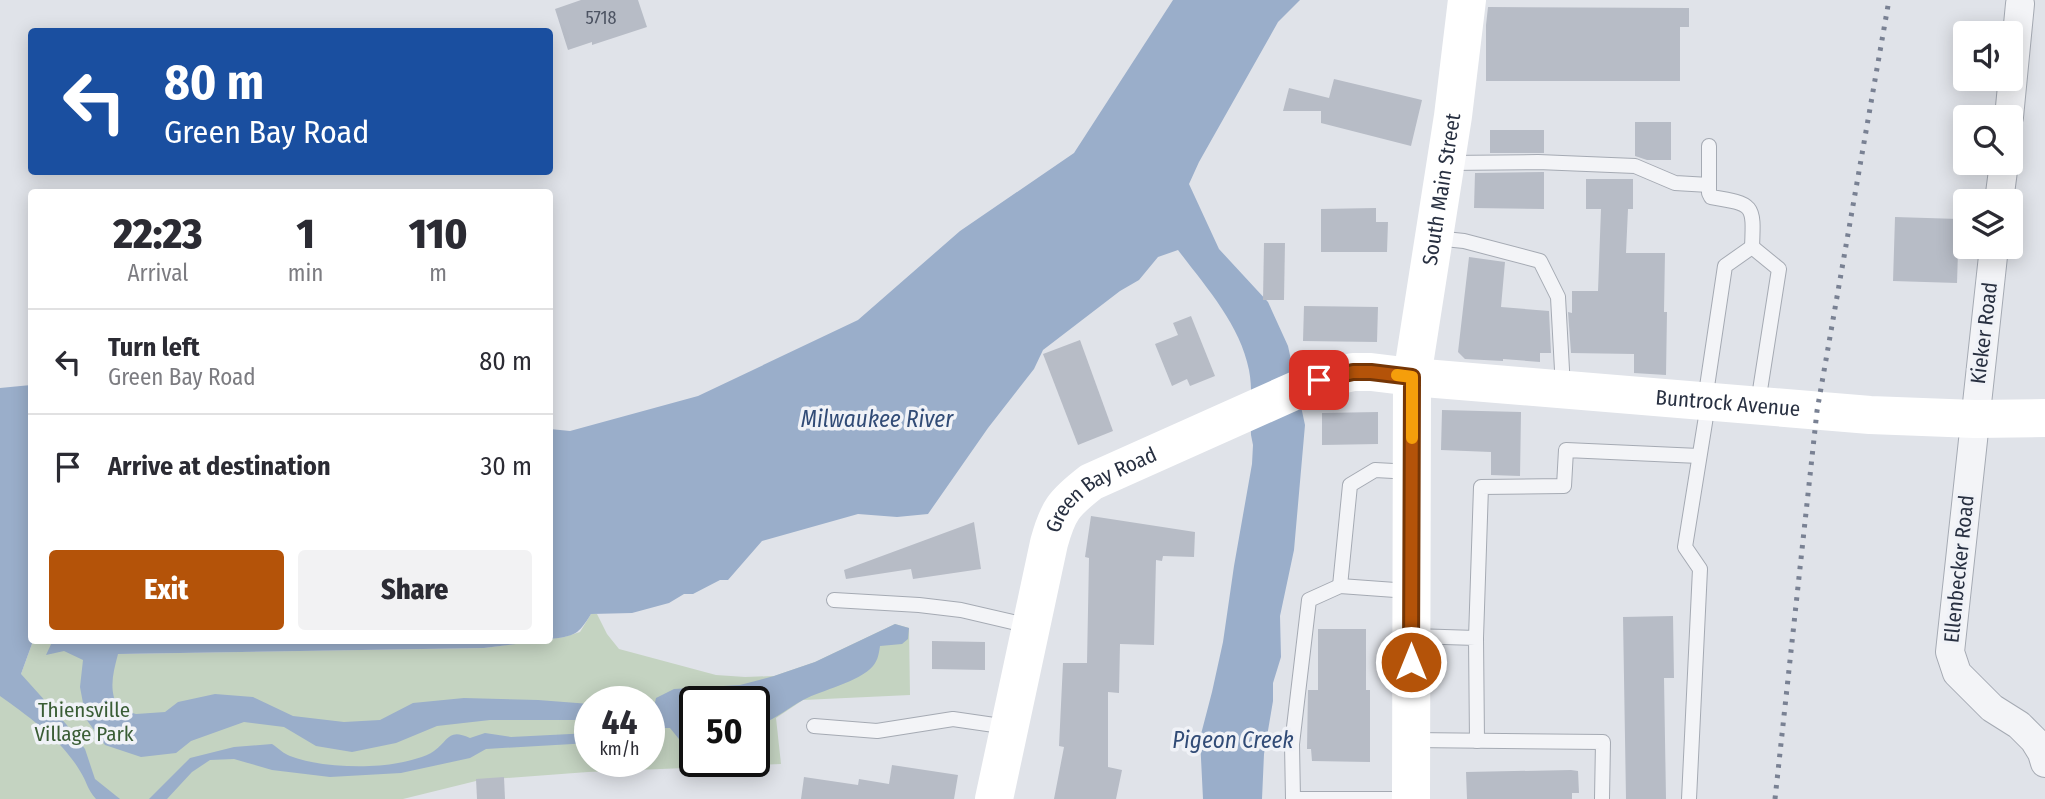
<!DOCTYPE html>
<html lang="en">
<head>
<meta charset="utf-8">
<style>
  body { margin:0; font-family:"Fira Sans Condensed",sans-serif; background:#f2f2f3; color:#2b2b33; height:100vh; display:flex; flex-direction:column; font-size:26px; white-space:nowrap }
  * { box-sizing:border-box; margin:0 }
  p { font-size:23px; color:#7c7c81 }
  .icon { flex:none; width:38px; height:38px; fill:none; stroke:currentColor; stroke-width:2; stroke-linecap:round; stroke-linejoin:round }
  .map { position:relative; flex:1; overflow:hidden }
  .drawer { position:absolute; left:28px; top:189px; width:525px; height:455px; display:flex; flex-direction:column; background:#fff; border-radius:7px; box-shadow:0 4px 18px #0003 }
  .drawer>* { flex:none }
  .guide { position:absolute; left:28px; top:28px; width:525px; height:147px; border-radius:7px; box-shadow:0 4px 18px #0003; background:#1a4fa0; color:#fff; overflow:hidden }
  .tools { position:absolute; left:1953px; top:21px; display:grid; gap:14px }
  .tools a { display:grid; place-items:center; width:70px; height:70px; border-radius:7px; background:#fff; box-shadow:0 4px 18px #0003; font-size:35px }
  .speed { position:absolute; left:574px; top:686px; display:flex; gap:14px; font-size:35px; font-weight:700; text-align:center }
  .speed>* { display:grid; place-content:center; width:91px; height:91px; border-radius:50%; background:#fff; box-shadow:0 4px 18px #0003; line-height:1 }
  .speed small { font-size:18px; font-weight:400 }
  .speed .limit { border:4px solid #111; border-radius:10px; background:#fff; color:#111 }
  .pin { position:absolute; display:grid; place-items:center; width:60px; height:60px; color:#fff; margin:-30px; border-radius:14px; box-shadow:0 4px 10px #0006 }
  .me { position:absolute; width:77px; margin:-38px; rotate:0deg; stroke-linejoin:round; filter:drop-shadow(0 0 5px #0008) }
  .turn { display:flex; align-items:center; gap:24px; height:147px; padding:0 21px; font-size:32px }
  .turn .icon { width:91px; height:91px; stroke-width:2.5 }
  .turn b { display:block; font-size:49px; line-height:60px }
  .eta { display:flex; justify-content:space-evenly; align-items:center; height:119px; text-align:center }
  .eta b { font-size:42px; font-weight:800; line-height:49px }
  .button { display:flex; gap:14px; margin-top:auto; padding:14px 21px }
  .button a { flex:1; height:80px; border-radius:7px; background:#b45309; color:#fff; font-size:28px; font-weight:800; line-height:80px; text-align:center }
  .button a+a { background:#f2f2f3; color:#2b2b33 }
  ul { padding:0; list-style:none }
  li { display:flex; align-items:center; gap:21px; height:105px; padding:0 21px; border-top:2px solid #e1e1e2 }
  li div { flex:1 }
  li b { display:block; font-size:26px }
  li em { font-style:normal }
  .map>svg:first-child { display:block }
</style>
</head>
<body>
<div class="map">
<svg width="2045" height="799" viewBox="0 0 2045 799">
  <rect width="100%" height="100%" fill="#e0e3e9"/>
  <path fill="#c4d3c1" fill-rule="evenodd" d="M591 614H597L607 634 619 649 716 675 745 677 774 676 815 662 895 624 909 628 910 695 803 700 776 718 781 764 588 772 480 780 403 799H0V696L21 674 33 641H83L118 654 484 648 564 637 580 632ZM590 702H649V761H590ZM695 702H754V761H695Z"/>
  <g fill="#9aaeca">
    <path d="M1173 0H1300L1278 22 1199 162 1189 184 1219 249 1268 302 1288 346 1305 425 1294 550 1280 616 1281 657 1273 683V701L1264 754 1262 799H1203L1200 738 1212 692 1223 642 1234 566 1252 464 1253 445 1251 435C1250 414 1253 390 1249 370 1240 324 1205 286 1178 250L1158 257 1139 280 1120 291 1043 350 1034 369 988 428 928 514 897 517 858 514 762 541 728 580H720L693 594H684L669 603 632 613 591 614C578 635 575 636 550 639V429L570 431 698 396 858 320 960 231 1074 153Z"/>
    <path d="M31 385 33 641 21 674 66 724 85 749 95 779 120 799H96C87 789 87 782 80 771 62 740 28 716 0 696V388Z"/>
    <path d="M895 624 909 628 908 639 902 644 880 646C879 653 878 660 873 666 859 682 822 690 803 700 786 709 773 722 754 726V702H695V742L683 744 670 728H649V717L652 716 656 698 674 689 740 685 774 676 815 662Z"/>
    <path d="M53 640 540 641 484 648 118 654C113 673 108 691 119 709L136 714 165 712 178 702 215 694 253 697 293 716 344 722 380 720 413 703 464 698 538 700 590 704V720H490L437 726 396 743 352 752 316 746 284 727 244 722 191 741 176 753 141 757 105 745 86 719 80 687 83 660 64 651 46 655Z"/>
    <path d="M485 733 511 737 590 733V743L486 749 470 758 401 773 330 777 272 770 234 759 210 760 192 772 167 799H149L190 758 234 747 272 744C278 748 284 754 290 756 318 767 368 769 398 763 408 761 426 757 434 751 449 740 448 728 470 738Z"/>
  </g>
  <g fill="#b7bcc6">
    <path d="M581 0H638L647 27 592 45V42L568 50 555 9Z"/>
    <path d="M1488 7 1689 8V27H1680V81H1486V25Z"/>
    <path d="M1334 79 1422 100 1411 146 1321 123V111H1283L1289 88 1329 98Z"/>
    <path d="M1635 122H1671V160H1647L1635 156Z"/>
    <rect x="1490" y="130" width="54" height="23"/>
    <path d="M1544 172V209L1474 208 1475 173Z"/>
    <path d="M1586 179H1633V209H1628L1626 253H1665L1664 312H1667L1666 375 1634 373V354L1571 353 1568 312 1572 313V291H1598L1601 209H1586Z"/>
    <path d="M1376 208V222H1388L1387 252H1321V209Z"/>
    <path d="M1895 217 1959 219 1957 283 1893 281Z"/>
    <path d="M1264 243H1285L1284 300H1263Z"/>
    <path d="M1469 257 1505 262 1501 307 1549 311 1551 353H1540V362L1503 359V361L1465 359 1458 352Z"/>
    <path d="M1304 306 1378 307 1377 342 1303 341Z"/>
    <path d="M1191 316 1215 376 1190 386 1187 379 1172 386 1155 344 1178 335 1173 323Z"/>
    <path d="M1080 340 1113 431 1078 445 1043 354Z"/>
    <path d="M1442 410 1521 412 1520 476 1491 475V452L1441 450Z"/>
    <path d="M1378 412V444L1322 445V413Z"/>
    <path d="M1091 516 1195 532 1194 557 1163 556 1162 561 1156 560 1154 645 1120 644 1119 693 1108 692V767L1122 770 1116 799H1054L1064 747 1059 746 1063 663H1087L1089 558 1085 557Z"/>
    <path d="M974 522 981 569 913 579 911 569 846 579 844 570Z"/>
    <path d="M1673 616 1674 678H1664L1666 799H1626L1623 617Z"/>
    <path d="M1318 629H1366V690H1370V762L1312 761 1311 749H1307L1308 690H1318Z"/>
    <path d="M932 641 985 642V670L932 669Z"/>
    <path d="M892 765 958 775 954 799H801L804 777 858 785 859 779 889 784Z"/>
    <path d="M1571 770 1578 771 1579 793H1572V799H1467L1466 772Z"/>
    <path d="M504 777 505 799H477L476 779Z"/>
  </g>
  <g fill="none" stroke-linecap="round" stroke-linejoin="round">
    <g stroke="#a5aab3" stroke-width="16">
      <g id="lane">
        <path d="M1709 146V193L1711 197C1754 204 1754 204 1752 247"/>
        <path d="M1447 163 1538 162 1635 166 1675 183 1709 185"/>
        <path d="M1435 238 1464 241 1540 261 1558 297 1563 388"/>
        <path d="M1752 247 1779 269 1758 403"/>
        <path d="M1705 400 1725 266 1752 247"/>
        <path d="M1340 586 1350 485 1375 470 1412 472"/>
        <path d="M834 600 919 605 961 610 1030 626"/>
        <path d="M1413 636 1476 638 1477 741"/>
        <path d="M1476 638 1481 487 1564 486 1566 450 1699 456"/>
        <path d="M814 726 877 731 953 719 1008 727"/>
        <path d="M1413 740 1603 742 1602 799"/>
        <path d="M1402 799H1293L1292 744 1309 600 1340 586 1409 591"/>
        <path d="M1689 799 1700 569 1685 547 1708 404"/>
      </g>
    </g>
    <g stroke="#a5aab3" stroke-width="30">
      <g id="street">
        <path d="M2009 117 2020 4"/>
        <path d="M1999 201 2004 163"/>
        <path d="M1994 247 1950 652 1957 673 1992 708 2019 725 2034 740 2042 753 2045 763"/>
      </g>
    </g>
    <use href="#lane" stroke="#f3f4f7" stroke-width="14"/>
    <use href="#street" stroke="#f3f4f7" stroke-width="28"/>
    <g stroke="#fff" stroke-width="38">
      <path id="s1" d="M994 799 1049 543C1058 510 1064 503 1091 482L1319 380 1353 372H1371L1412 377 1870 415 1975 419 2045 418"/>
      <path id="s2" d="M1411 799 1412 377 1453 116 1467 0"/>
    </g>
    <path stroke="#798193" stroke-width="5" stroke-dasharray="3.5 7" stroke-linecap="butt" d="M1775 799 1817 411 1889 0"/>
  </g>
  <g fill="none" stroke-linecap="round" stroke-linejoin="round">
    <g stroke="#753606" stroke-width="18">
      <path id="route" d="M1319 380 1353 372H1371L1412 377 1411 662"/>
    </g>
    <use href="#route" stroke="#b45309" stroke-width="12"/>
    <path stroke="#f59e0b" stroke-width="12" d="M1397 375 1412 377V438"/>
  </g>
  <g text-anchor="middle" stroke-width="7" stroke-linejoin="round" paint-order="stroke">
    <g font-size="18" fill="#4c5362">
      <text x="601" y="24">5718</text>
    </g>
    <g font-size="21" fill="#283041" stroke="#f0f2f7">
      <text dy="7" stroke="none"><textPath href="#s2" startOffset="612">South Main Street</textPath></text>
      <text transform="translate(1984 333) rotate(-83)" y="7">Kieker Road</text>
      <text dy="7" stroke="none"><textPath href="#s1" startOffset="999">Buntrock Avenue</textPath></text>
      <text dy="7" stroke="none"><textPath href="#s1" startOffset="341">Green Bay Road</textPath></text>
      <text transform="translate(1959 569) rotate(-84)" y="7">Ellenbecker Road</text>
    </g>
    <g font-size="21" fill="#3a5d35" stroke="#f0f2f7">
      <text x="84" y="717">Thiensville<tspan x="84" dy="24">Village Park</tspan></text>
    </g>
    <g font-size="23" font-style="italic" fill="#314b76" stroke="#f0f2f7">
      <text x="877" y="427">Milwaukee River</text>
      <text x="1233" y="748">Pigeon Creek</text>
    </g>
  </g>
</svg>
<div class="tools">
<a><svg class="icon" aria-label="sound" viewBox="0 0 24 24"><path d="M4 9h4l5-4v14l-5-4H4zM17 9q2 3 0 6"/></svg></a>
<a><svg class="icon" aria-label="search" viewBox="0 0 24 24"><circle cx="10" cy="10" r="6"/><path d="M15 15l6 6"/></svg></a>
<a><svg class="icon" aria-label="layers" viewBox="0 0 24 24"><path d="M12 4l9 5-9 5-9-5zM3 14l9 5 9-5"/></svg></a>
</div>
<div class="speed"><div>44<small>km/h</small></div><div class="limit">50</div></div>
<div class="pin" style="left:1319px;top:380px;background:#d93025"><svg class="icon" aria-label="arrive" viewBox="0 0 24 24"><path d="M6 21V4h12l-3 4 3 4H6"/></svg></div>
<svg class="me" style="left:1411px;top:662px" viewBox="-20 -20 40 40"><circle r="17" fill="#b45309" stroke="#fff" stroke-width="3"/><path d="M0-11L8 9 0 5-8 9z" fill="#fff"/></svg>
<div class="guide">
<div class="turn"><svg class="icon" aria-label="left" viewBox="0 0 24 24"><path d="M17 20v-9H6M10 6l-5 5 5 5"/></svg><div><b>80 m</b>Green Bay Road</div></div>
</div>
<section class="drawer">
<div class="eta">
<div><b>22:23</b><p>Arrival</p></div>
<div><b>1</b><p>min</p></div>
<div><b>110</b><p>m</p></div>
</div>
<ul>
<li><svg class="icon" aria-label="left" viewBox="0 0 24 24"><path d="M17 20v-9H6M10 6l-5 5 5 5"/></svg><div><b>Turn left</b><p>Green Bay Road</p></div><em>80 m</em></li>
<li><svg class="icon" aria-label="arrive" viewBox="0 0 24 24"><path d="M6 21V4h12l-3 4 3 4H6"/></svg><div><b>Arrive at destination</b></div><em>30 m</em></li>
</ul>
<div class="button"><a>Exit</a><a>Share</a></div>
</section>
</div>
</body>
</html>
